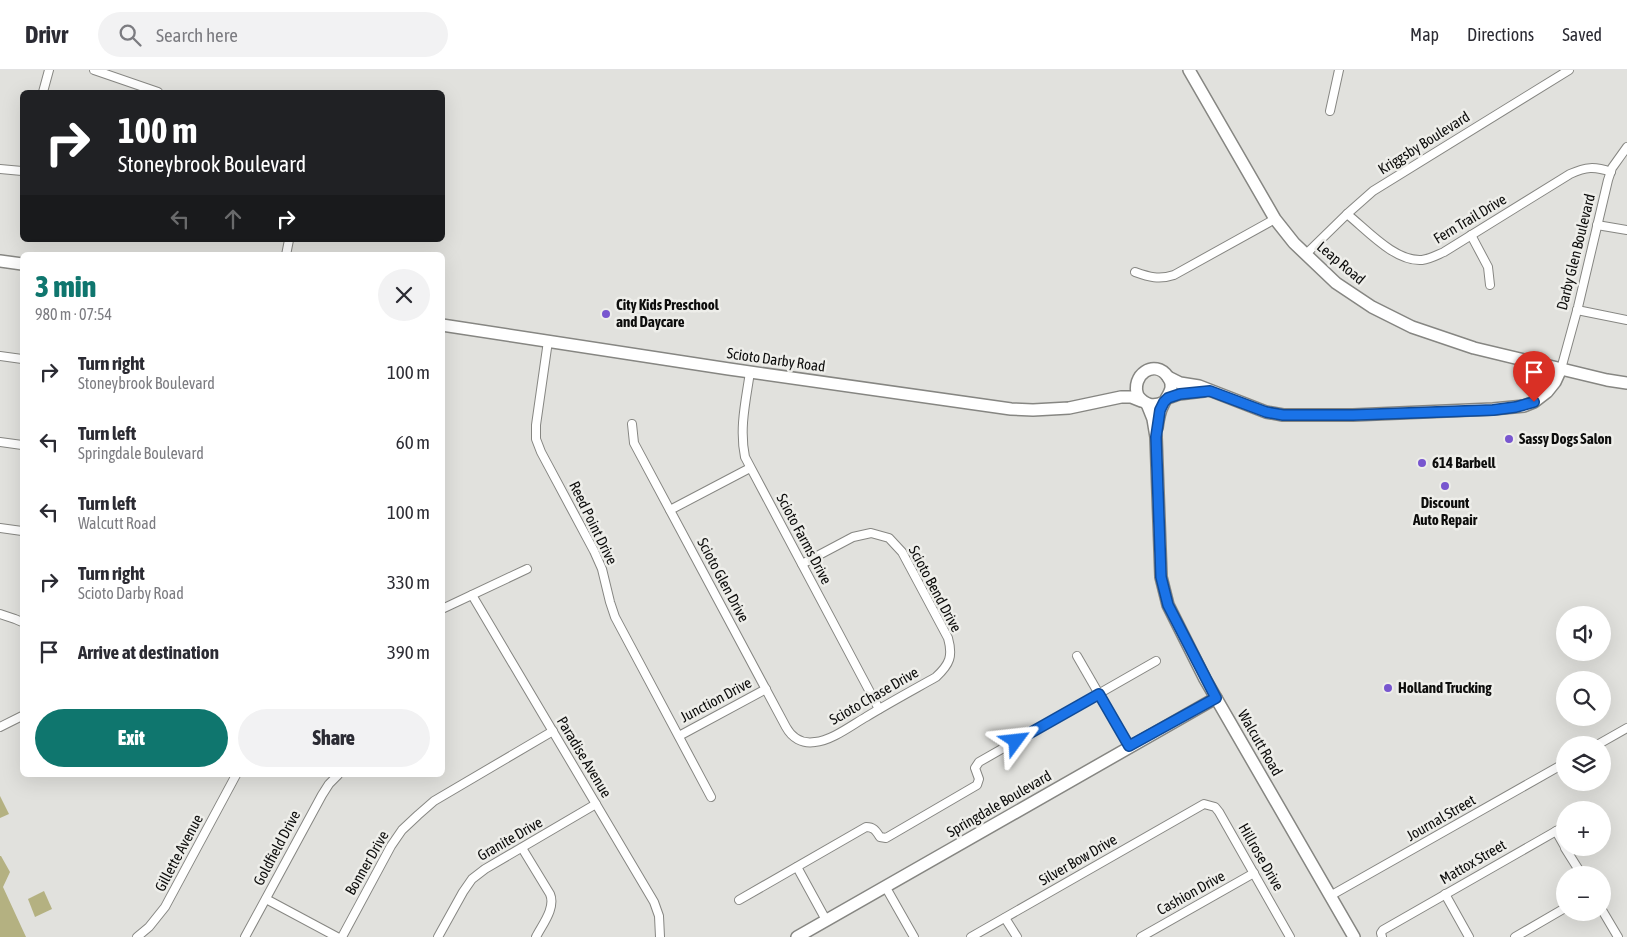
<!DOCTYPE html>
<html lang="en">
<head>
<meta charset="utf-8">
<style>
  body { margin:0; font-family:"Asap Condensed",sans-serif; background:#f2f2f3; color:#2b2b33; height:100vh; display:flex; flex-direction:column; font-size:19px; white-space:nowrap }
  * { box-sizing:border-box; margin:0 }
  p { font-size:16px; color:#7c7c81 }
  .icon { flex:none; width:28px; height:28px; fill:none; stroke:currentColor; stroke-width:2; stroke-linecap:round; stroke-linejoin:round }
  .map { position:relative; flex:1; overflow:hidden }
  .details { position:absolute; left:20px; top:182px; width:425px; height:525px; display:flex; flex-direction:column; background:#fff; border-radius:8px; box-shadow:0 5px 20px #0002 }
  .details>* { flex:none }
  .hud { position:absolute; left:20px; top:20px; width:425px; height:152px; border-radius:8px; box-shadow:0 5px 20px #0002; background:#202124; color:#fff; overflow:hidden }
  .tools { position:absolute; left:1556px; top:536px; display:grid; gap:10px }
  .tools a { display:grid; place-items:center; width:55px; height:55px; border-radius:50%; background:#fff; box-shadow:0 5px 20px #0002; font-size:25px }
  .pin { position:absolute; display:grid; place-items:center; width:42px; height:42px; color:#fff; margin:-51px -21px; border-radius:50% 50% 50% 0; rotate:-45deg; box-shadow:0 0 5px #0007 }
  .pin .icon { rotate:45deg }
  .me { position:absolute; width:55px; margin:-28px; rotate:60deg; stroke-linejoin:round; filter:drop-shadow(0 0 4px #0008) }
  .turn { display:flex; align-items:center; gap:18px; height:105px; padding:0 15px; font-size:22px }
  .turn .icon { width:65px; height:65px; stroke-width:2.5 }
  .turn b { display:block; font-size:35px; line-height:42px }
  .lanes { display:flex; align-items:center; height:48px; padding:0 15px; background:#0003; justify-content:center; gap:25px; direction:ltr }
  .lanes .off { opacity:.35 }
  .round { display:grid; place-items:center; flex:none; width:52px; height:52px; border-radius:26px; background:#f2f2f3 }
  .head { display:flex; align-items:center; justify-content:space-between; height:85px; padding:0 15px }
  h1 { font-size:30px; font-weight:800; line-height:38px; color:#0f766e }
  .button { display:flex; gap:10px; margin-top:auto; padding:10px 15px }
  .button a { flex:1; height:58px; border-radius:30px; background:#0f766e; color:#fff; font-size:20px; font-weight:800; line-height:58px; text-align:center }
  .button a+a { background:#f2f2f3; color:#2b2b33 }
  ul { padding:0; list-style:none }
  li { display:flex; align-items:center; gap:15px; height:70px; padding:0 15px }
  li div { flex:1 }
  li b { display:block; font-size:19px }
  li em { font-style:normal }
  header { display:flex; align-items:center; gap:30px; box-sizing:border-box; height:70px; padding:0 25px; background:#fff; border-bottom:1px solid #e1e1e2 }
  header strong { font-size:24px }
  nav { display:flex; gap:28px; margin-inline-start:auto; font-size:18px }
  .search { width:350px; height:45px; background:#f2f2f3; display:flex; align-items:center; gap:12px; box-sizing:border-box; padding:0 18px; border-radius:28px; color:#7c7c81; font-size:19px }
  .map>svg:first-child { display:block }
</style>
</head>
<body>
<header>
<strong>Drivr</strong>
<div class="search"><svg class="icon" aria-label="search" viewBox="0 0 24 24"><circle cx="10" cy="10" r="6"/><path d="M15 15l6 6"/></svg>Search here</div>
<nav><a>Map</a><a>Directions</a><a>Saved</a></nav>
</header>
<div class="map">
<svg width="1627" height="867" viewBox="0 0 1627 867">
  <rect width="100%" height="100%" fill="#e1e1dd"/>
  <g fill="#b4b181">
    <path d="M0 726 9 744 0 748Z"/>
    <path d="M0 786H1L10 802 3 817 26 867H0Z"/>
    <path d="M44 821 52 839 35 847 28 829Z"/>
  </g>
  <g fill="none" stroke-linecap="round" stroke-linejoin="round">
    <g stroke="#868682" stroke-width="10">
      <g id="street">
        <path d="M94 0 158 22"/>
        <path d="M43 22 49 0"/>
        <path d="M1330 41 1339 0"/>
        <path d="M0 99 22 101"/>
        <path d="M1347 144C1367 160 1395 192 1422 190 1430 189 1437 185 1444 182L1570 104C1586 97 1594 96 1611 102"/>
        <path d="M1597 155 1627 160"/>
        <path d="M1471 165 1488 197 1490 215"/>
        <path d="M1306 184 1347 144 1373 121 1569 0"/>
        <path d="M286 185 289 170"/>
        <path d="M1135 202C1149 207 1159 210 1174 205L1275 149"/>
        <path d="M1577 240 1627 250"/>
        <path d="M548 271 536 355V369L541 382 594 481 602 499 610 532 615 547 711 727"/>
        <path d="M0 286 22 289"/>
        <path d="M1561 299 1578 237 1608 110 1612 98 1627 77"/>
        <path d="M750 302C746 330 739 358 745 387L879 639"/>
        <path d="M632 354 634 373 786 657C792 668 802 674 815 672 831 671 852 655 866 647 889 633 913 620 936 607 950 594 953 586 948 568L902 482 889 468 871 463 853 467 802 494"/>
        <path d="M0 372 22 375"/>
        <path d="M670 440 750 398"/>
        <path d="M0 458 22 461"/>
        <path d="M472 525 654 832 659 846 660 867"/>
        <path d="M442 539 527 499"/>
        <path d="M0 544 15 549 22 552"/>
        <path d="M1077 586 1129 676"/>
        <path d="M0 657 22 646"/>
        <path d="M679 666 766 619"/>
        <path d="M1597 675 1627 658"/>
        <path d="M1556 761 1565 777"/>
        <path d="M522 778 550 824C556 838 542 855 536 867"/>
        <path d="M1565 778 1582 805"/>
        <path d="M797 797 826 850"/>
        <path d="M885 816 914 867"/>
        <path d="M1445 824 1469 867"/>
        <path d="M1330 826 1565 693"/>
        <path d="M266 829 337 867"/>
        <path d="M739 830 866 757C874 757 876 761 880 767L886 768 977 715 979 709 975 698 979 692 1156 591"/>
        <path d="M1602 840 1618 867"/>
        <path d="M1005 848 1017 867"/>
        <path d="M137 867 149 857 165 837 236 705"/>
        <path d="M245 867 322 725 329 714 338 705"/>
        <path d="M342 867 391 776 402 760 418 745 434 731 553 661"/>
        <path d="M438 867 463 822 472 809 485 799 596 734"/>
        <path d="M971 867 1204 734 1215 737 1219 742 1290 867"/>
        <path d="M1141 867 1254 803"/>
        <path d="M1382 867 1381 863 1383 860 1565 756"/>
        <path d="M1515 867 1565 838"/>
      </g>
    </g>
    <g stroke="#868682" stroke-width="14">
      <g id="secondary">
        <path d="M1189 0 1275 149 1294 173 1336 213 1372 237 1412 257 1474 278 1607 310 1627 313"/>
        <path d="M0 191 22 194"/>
        <path d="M442 255 729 299 1011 339 1033 340 1069 338 1121 327H1131L1141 331"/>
        <path d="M1168 307 1180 313 1199 316 1266 342 1283 345H1353L1493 339 1524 336 1534 332 1547 322 1555 312 1561 299"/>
        <path d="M1168 328 1179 324 1204 321"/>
        <path d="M1147 334 1153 349 1156 367 1161 507 1168 535 1205 609 1354 867"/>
        <path d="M1157 358C1158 350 1159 342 1163 335 1167 325 1176 318 1168 307 1155 288 1130 305 1138 326 1145 335 1153 337 1164 332"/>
        <path d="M797 867 1216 628"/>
      </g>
    </g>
    <use href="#street" stroke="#fff" stroke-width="8"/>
    <use href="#secondary" stroke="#fff" stroke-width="11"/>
  </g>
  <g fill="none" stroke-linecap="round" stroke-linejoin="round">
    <g stroke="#114b97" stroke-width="12">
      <path id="route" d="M1016 671 1099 624 1129 676 1216 628 1168 535 1161 507 1156 367 1160 340 1164 332 1168 328 1180 324 1210 321 1266 342 1283 345H1353L1493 340 1516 337 1534 332"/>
    </g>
    <use href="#route" stroke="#1a73e8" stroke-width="9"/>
  </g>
  <g fill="#7856cf" stroke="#eeeeea" stroke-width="2">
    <circle cx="606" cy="244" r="5"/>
    <circle cx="1509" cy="369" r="5"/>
    <circle cx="1422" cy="393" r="5"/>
    <circle cx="1445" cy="416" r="5"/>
    <circle cx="1388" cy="618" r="5"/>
  </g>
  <g text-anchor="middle" stroke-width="5" stroke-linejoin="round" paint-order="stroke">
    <g font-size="15" fill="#0d0d0c" stroke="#eeeeea">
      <text transform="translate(1424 73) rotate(-32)" y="5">Kriggsby Boulevard</text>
      <text transform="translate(1470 149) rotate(-31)" y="5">Fern Trail Drive</text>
      <text transform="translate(1576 182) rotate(-76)" y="5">Darby Glen Boulevard</text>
      <text transform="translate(1341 193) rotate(40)" y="5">Leap Road</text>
      <text transform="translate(776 290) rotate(8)" y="5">Scioto Darby Road</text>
      <text transform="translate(593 453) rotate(64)" y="5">Reed Point Drive</text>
      <text transform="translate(804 469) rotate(62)" y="5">Scioto Farms Drive</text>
      <text transform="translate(723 510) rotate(62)" y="5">Scioto Glen Drive</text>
      <text transform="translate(935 519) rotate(62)" y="5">Scioto Bend Drive</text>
      <text transform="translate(874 626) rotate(-30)" y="5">Scioto Chase Drive</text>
      <text transform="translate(716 630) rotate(-28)" y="5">Junction Drive</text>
      <text transform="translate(1260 673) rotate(60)" y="5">Walcutt Road</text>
      <text transform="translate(584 687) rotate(59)" y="5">Paradise Avenue</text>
      <text transform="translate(999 734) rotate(-30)" y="5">Springdale Boulevard</text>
      <text transform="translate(1441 748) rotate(-30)" y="5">Journal Street</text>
      <text transform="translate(510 769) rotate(-30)" y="5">Granite Drive</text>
      <text transform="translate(277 778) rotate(-62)" y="5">Goldfield Drive</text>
      <text transform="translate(179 783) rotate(-62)" y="5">Gillette Avenue</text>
      <text transform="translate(1261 787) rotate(60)" y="5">Hillrose Drive</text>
      <text transform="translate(1078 790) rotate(-30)" y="5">Silver Bow Drive</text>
      <text transform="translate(1473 792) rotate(-30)" y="5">Mattox Street</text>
      <text transform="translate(367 793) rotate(-60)" y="5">Bonner Drive</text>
      <text transform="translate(1191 823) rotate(-29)" y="5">Cashion Drive</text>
    </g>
    <g font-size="15" font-weight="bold" fill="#0d0d0c" stroke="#eeeeea" text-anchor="start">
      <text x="616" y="240">City Kids Preschool<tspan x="616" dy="17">and Daycare</tspan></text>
      <text x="1519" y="374">Sassy Dogs Salon</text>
      <text x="1432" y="398">614 Barbell</text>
      <text x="1445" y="438" text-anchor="middle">Discount<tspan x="1445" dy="17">Auto Repair</tspan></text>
      <text x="1398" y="623">Holland Trucking</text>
    </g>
  </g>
</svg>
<div class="tools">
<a><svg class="icon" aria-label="sound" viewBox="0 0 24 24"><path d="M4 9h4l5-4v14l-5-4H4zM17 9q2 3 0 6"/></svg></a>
<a><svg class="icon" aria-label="search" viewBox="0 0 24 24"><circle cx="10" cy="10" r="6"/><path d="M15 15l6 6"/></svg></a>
<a><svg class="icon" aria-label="layers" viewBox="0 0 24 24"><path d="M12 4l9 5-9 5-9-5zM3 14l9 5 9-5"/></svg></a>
<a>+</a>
<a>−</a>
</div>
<div class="pin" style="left:1534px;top:332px;background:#d93025"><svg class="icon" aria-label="arrive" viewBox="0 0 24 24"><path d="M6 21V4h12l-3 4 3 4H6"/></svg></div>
<svg class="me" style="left:1016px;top:671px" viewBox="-20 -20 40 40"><path d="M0-17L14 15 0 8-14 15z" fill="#1a73e8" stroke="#fff" stroke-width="4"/></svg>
<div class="hud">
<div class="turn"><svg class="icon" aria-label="right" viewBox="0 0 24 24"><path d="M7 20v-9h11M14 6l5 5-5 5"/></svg><div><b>100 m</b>Stoneybrook Boulevard</div></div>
<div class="lanes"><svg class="icon off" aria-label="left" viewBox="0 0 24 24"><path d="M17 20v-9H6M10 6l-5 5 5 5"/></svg><svg class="icon off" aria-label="ahead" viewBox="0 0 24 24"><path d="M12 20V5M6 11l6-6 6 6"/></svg><svg class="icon" aria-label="right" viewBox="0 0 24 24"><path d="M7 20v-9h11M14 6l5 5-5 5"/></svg></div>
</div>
<section class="details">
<div class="head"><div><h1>3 min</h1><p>980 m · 07:54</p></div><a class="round"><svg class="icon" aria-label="close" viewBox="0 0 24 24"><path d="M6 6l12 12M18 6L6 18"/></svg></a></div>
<ul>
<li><svg class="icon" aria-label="right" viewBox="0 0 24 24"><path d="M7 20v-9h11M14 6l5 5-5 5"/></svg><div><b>Turn right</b><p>Stoneybrook Boulevard</p></div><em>100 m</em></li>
<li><svg class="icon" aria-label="left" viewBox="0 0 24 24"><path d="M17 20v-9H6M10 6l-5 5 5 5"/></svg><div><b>Turn left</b><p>Springdale Boulevard</p></div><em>60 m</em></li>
<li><svg class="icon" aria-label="left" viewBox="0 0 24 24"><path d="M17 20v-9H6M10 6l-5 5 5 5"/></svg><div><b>Turn left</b><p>Walcutt Road</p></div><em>100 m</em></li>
<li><svg class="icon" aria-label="right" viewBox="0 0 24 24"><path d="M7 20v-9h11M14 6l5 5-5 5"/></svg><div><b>Turn right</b><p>Scioto Darby Road</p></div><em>330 m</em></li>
<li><svg class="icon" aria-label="arrive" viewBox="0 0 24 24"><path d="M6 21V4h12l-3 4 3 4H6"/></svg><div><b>Arrive at destination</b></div><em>390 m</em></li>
</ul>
<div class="button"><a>Exit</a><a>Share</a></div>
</section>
</div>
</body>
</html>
